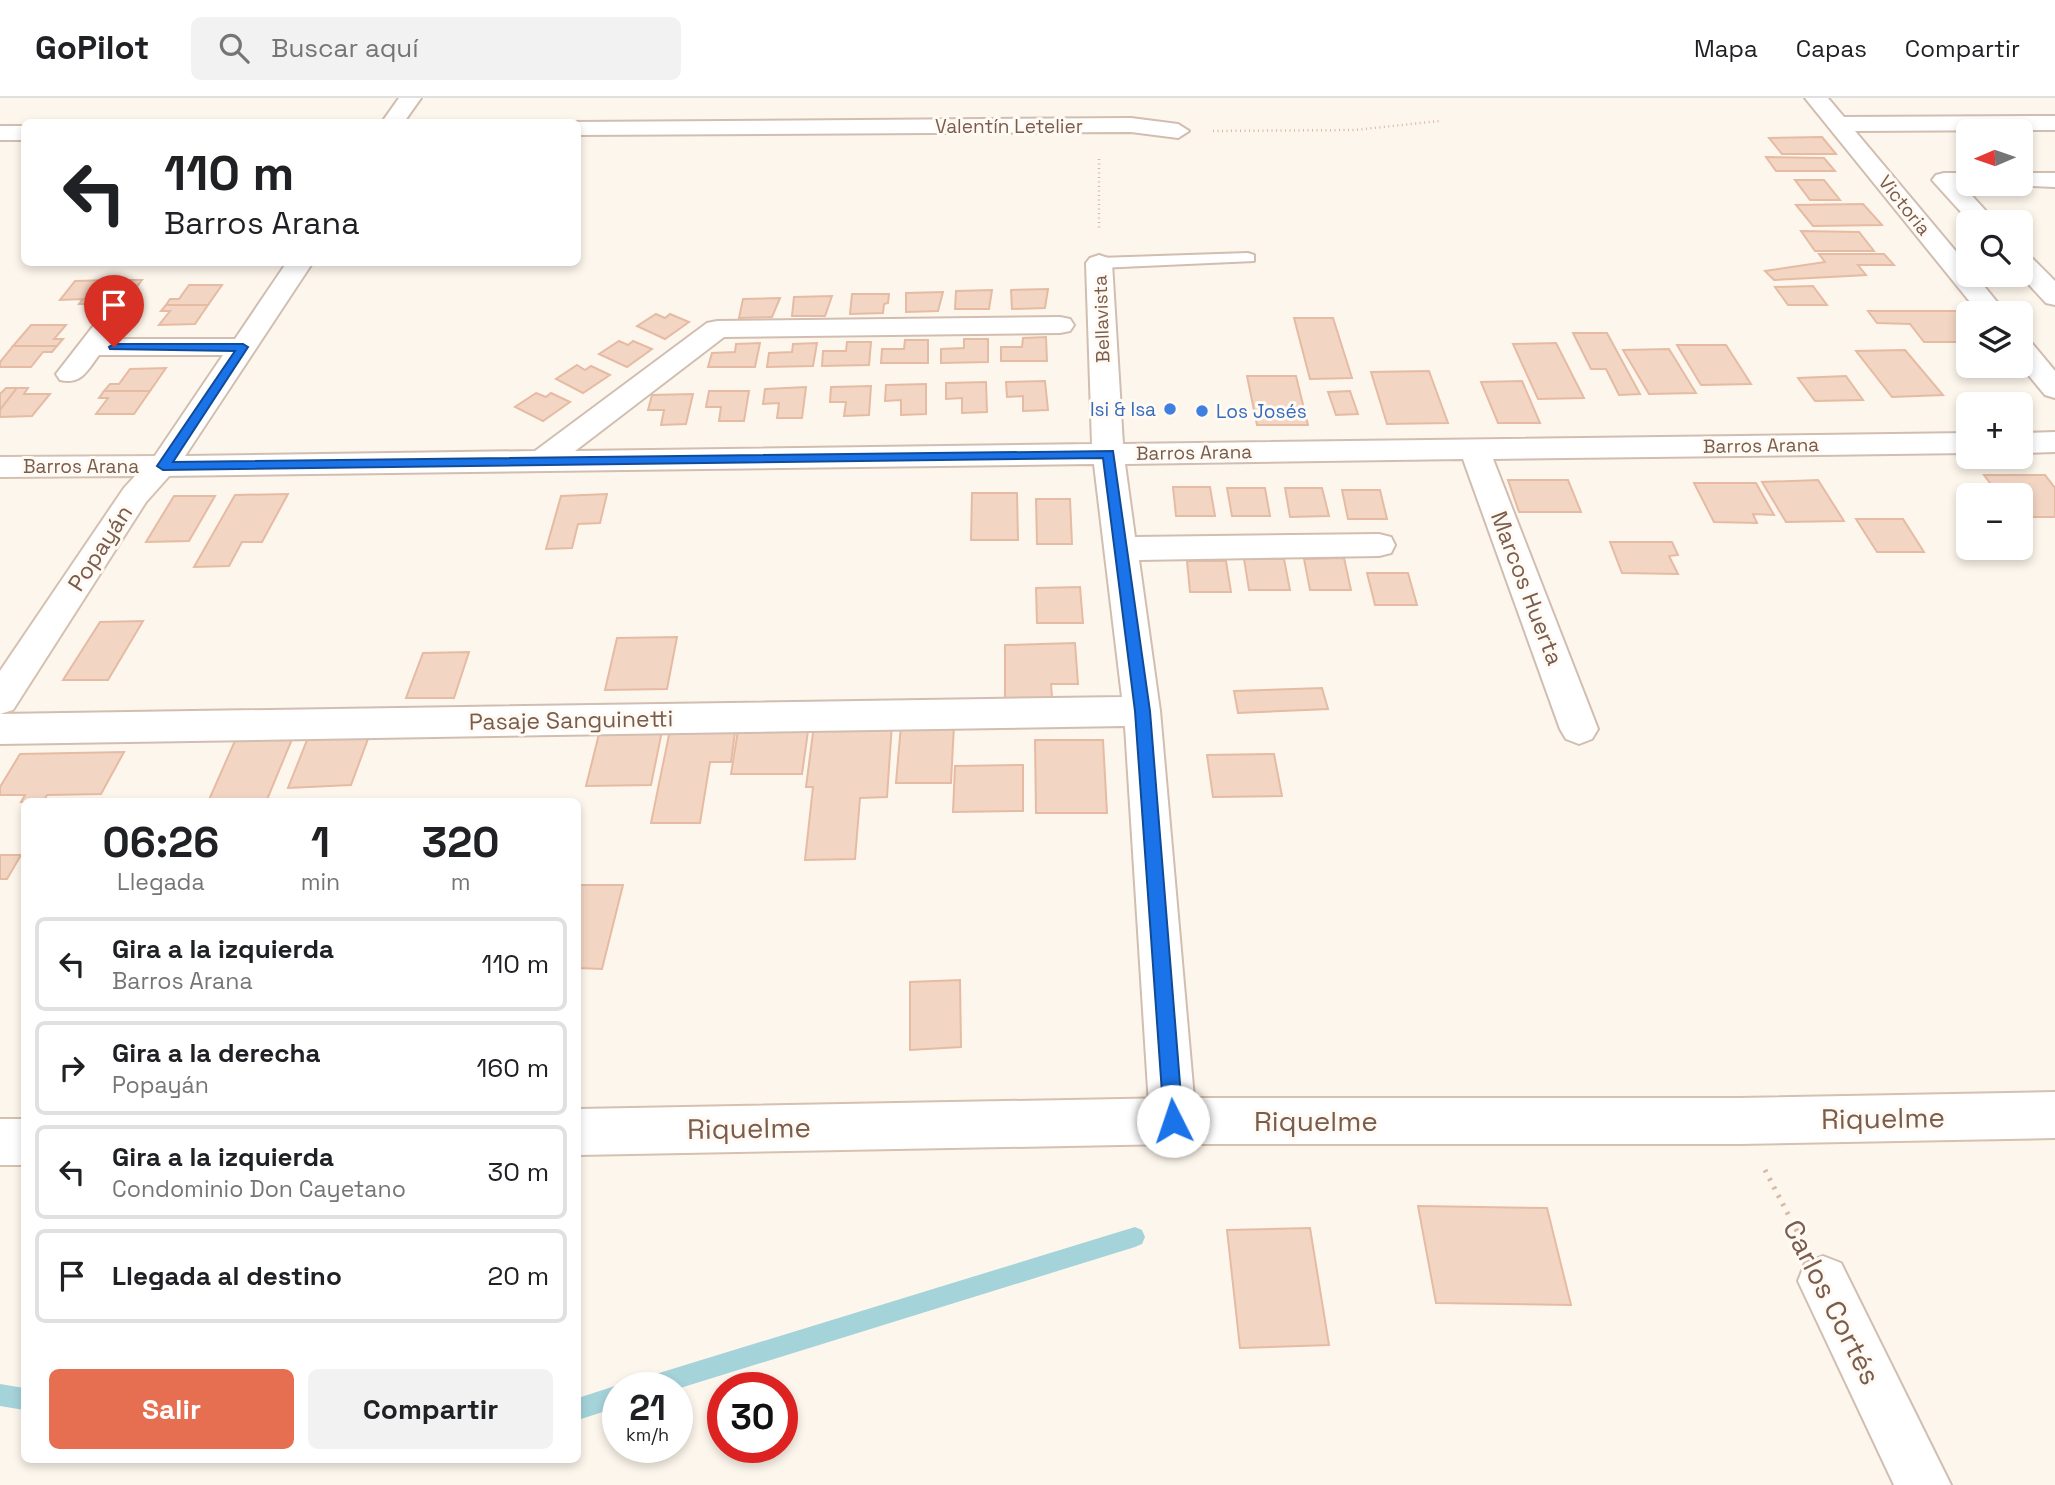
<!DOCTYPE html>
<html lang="es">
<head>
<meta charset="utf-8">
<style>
  body { margin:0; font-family:"Space Grotesk",sans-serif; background:#f2f2f2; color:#202124; height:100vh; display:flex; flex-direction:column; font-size:26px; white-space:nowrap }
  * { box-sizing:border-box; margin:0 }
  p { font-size:23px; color:#757577 }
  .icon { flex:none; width:38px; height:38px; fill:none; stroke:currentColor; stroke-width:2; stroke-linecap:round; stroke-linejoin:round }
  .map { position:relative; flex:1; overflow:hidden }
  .panel { position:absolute; left:21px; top:700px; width:560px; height:665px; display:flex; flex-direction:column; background:#fff; border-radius:10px; box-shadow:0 4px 10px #0003 }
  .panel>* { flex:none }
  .top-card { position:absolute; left:21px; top:21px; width:560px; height:147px; border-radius:10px; box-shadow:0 4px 10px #0003; background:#fff; color:#202124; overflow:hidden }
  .needle { width:46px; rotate:268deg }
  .tools { position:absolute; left:1956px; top:21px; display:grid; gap:14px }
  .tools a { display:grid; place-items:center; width:77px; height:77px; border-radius:10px; background:#fff; box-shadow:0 4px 10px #0003; font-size:35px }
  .speed { position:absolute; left:602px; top:1274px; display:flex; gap:14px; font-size:35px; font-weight:700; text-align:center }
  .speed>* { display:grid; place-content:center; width:91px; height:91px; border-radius:50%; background:#fff; box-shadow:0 4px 10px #0003; line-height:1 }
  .speed small { font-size:18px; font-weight:400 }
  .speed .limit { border:10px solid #d22; background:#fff; color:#111 }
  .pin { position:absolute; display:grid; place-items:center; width:60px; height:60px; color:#fff; margin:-72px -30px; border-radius:50% 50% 50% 0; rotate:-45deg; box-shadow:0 0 7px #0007 }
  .pin .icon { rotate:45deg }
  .me { position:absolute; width:77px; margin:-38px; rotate:356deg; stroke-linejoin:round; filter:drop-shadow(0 0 5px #0008) }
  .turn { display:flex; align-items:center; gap:24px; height:147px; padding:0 28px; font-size:32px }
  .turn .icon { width:91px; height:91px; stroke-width:2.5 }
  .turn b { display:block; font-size:49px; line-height:60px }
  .eta { display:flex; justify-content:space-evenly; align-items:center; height:119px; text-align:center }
  .eta b { font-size:42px; font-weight:600; line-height:49px }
  .button { display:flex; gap:14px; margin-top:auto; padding:14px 28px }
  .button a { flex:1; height:80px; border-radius:10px; background:#e76f51; color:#fff; font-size:28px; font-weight:600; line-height:80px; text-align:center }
  .button a+a { background:#f2f2f2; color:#202124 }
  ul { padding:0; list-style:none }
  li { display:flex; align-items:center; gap:21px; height:94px; margin:0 14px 10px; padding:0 14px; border:4px solid #e0e0e0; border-radius:10px }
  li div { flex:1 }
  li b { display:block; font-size:26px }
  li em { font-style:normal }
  header { display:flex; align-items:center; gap:42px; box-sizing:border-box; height:98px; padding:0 35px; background:#fff; border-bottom:2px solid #e0e0e0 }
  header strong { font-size:33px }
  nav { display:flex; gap:38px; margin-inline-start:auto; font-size:24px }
  .search { width:490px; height:63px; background:#f2f2f2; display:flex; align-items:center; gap:18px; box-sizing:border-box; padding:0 24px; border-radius:10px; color:#757577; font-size:26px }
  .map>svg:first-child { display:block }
</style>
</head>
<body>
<header>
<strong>GoPilot</strong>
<div class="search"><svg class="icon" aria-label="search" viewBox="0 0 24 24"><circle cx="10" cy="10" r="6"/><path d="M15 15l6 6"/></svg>Buscar aquí</div>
<nav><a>Mapa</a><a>Capas</a><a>Compartir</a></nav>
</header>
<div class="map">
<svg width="2055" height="1387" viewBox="0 0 2055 1387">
  <rect width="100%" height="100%" fill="#fdf6ec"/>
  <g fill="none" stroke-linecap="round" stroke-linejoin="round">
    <g fill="#a5d3da" fill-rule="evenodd">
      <path d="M1135 1129 1142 1132 1145 1139 1142 1146 1135 1149 677 1291 635 1290 638 1282 646 1279Z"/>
      <path d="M0 1286 24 1290V1312L0 1308Z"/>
      <path d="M618 1287 624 1290H618V1309L578 1322V1300Z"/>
    </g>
  </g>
  <g fill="#f3d5c3" stroke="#e6bba3" stroke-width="2">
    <path d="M1822 39 1836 56H1782L1769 40Z"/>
    <path d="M1766 59 1824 60 1835 73H1776Z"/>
    <path d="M1795 82H1824L1840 102H1810Z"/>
    <path d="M1863 106 1882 127 1813 128 1796 107Z"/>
    <path d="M1801 133 1859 134 1874 153H1815Z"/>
    <path d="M1819 156H1884L1894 167H1858L1866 177 1774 182 1765 173 1825 164Z"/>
    <path d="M109 182 90 206H79L83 201 60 202 75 183Z"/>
    <path d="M109 182H142L127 201H104L100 206H90Z"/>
    <path d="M189 187H222L208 207H166L170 201H179Z"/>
    <path d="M1813 188 1827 207H1788L1775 189Z"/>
    <path d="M1048 191 1045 210 1012 211 1011 192Z"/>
    <path d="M992 192 989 211H955L956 193Z"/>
    <path d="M943 194 938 213 906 214V195Z"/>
    <path d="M852 196H889L888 205 884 206 883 215 850 216Z"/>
    <path d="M832 198 825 218H792L794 199Z"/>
    <path d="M780 200 772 219 739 220 743 201Z"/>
    <path d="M166 207H208L195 226 159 227 170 213H161Z"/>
    <path d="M1868 213H1963L1969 220V244H1924L1910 226 1877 225Z"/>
    <path d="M656 216 665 220 670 216 689 224 665 241 637 228Z"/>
    <path d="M1294 220H1333L1352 280 1310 281Z"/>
    <path d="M31 227H66L54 241H63L57 248H13Z"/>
    <path d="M1573 235H1607L1640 296 1619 297 1606 271H1591Z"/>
    <path d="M1046 239 1047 263H1001V249H1022L1023 240Z"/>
    <path d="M964 241H988V264L941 265V251L964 250Z"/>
    <path d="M905 242H928V265H881L882 251H904Z"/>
    <path d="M619 243 628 247 633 243 652 251 627 269 599 256Z"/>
    <path d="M847 244H871L869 267 822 268 823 253H846Z"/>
    <path d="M760 245 755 269H708L712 255 735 254 736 246Z"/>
    <path d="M817 245 813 268 767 269 769 255 792 254 793 246Z"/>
    <path d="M1556 245 1584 300 1538 301 1513 246Z"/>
    <path d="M1677 247H1726L1751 286 1701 287Z"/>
    <path d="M13 248H57L52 254H43L31 269H0V264Z"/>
    <path d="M1669 251 1696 295 1649 296 1623 252Z"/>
    <path d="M1905 252 1943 297 1892 299 1856 253Z"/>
    <path d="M577 267 585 272 591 268 610 277 583 295 556 281Z"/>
    <path d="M166 270 150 293H104L110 286H119L130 271Z"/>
    <path d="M1429 273 1448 325 1387 326 1371 274Z"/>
    <path d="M1247 278H1296L1308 327H1257Z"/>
    <path d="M1846 278 1863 302 1815 303 1798 280Z"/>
    <path d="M1045 283 1048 312 1023 313V298L1007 299 1006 284Z"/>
    <path d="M1522 283 1540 325H1498L1481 284Z"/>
    <path d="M986 284 987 314 962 315V300L946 301V285Z"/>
    <path d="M926 286V316L901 317V302L885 303 886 287Z"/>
    <path d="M871 288 869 317 844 318 846 304H830L831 289Z"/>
    <path d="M806 289 802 320H777L779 305 763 306 765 291Z"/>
    <path d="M6 290H17L0 312V296Z"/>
    <path d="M17 290H28L24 296H50L32 318 0 319V312Z"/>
    <path d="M104 293H150L134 316H96L108 300H99Z"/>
    <path d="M709 293H749L744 323H719L721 309H706Z"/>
    <path d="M1350 293 1358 316 1336 317 1328 294Z"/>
    <path d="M536 295 546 299 551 295 570 304 543 323 515 309Z"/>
    <path d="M693 296 686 326 661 327 664 312H648L652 297Z"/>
    <path d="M1984 377H2045L2055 390V419H2021V397H1999Z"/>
    <path d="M1508 382H1568L1581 414H1519Z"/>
    <path d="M1818 382 1844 423 1786 424 1762 384Z"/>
    <path d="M1694 385H1756L1774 417 1753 416 1757 425 1714 424Z"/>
    <path d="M1173 389H1210L1215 418H1176Z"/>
    <path d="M1227 390H1265L1270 418H1232Z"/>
    <path d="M1285 390H1322L1329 418 1290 419Z"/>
    <path d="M1342 392H1380L1387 421H1348Z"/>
    <path d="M972 395H1017L1018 442H971Z"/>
    <path d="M288 396 262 444H242L229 468 194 469 235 397Z"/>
    <path d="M607 396 600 425 578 426 572 450 546 451 561 398Z"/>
    <path d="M174 398H215L189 443 146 444Z"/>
    <path d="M1036 401H1070L1072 446H1037Z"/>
    <path d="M1856 421H1903L1924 454H1877Z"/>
    <path d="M1610 444H1672L1678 457 1669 458 1678 476 1622 475Z"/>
    <path d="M1344 460 1351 492H1310L1304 461Z"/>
    <path d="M1244 461H1284L1290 492H1249Z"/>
    <path d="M1187 463H1226L1231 494H1190Z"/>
    <path d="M1367 475H1408L1417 507H1375Z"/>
    <path d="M1080 489 1083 525H1037L1036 490Z"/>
    <path d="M143 523 108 582H63L100 524Z"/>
    <path d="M677 539 667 591 605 592 617 540Z"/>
    <path d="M1075 545 1078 586H1051L1052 600 1005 602V547Z"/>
    <path d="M469 554 454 600H406L423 555Z"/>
    <path d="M1322 590 1328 611 1238 615 1234 593Z"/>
    <path d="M892 625 887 699 860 700 855 761 805 762 813 689H806L814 627Z"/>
    <path d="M739 626H809L802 676H731Z"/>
    <path d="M671 627H736L731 664H710L700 725H651Z"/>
    <path d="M901 627H954L951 685H896Z"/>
    <path d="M601 628H663L651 687 586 688Z"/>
    <path d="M372 630 351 687 288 690 311 632Z"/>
    <path d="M295 634 266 704H208L238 636Z"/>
    <path d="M1035 642H1103L1107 715H1036Z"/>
    <path d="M124 654 101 696 47 697 43 704H21L25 697H0V689L20 656Z"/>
    <path d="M1274 656 1282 698 1213 699 1207 657Z"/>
    <path d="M1023 667V713L953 714 955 668Z"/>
    <path d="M0 757H21L7 781H0Z"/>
    <path d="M578 787H623L602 871 578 870Z"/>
    <path d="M960 882 961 949 910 952V884Z"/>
    <path d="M1418 1108 1547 1110 1571 1207 1436 1205Z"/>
    <path d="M1310 1130 1329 1247 1240 1250 1227 1132Z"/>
  </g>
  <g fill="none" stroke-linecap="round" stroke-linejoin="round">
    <g stroke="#d1beb0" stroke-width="4">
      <path id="service" d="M1248 155 1254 157V163L1099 170 1091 165 1099 160Z"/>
    </g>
    <g stroke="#d1beb0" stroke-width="4">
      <g id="minor">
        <path d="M399 0H421L404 24H382Z"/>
        <path d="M1805 0H1828L1844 19 2055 18V32L1855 33 1969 169V177H1975L2006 215H1979Z"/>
        <path d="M1131 20 1178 26 1189 33 1178 40 1131 34 578 37V24H573Z"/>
        <rect x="0" y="28" width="24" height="14"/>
        <path d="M1944 75H1969V86H1978L1964 89 1996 124H1970L1932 82 1936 77Z"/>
        <path d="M2021 75H2055V89L2013 87 2021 86Z"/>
        <path d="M2021 155 2030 158 2055 183V207L2046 205 2020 177Z"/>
        <path d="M1099 157 1108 160 1112 165 1123 346 1969 335V355L1493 361 1598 631 1592 641 1579 646 1566 641 1560 631 1463 361 1125 366 1135 439 1379 436 1391 439 1395 447 1391 455 1379 458 1139 462 1160 613 1196 1023 1189 1039 1173 1046 1157 1039 1150 1023 1125 628 0 646V616L1122 599 1094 366 163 378 152 375 148 368 223 257H99C87 273 81 287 60 282L56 276 98 222H118L122 228 112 241H235L287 164H313L185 358 535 353 707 225 717 223 1060 219 1070 221 1074 227 1070 233 1060 235 724 239 575 353 1092 346 1086 165 1090 160Z"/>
        <path d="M2021 242 2031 244 2055 273V300L2045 297 2021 268Z"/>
        <path d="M2055 334V354L2021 355V335Z"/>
        <path d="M1823 1158 1841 1165 1951 1387H1894L1798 1183 1805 1165Z"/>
      </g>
    </g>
    <g stroke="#d6c0b0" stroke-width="4">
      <g id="secondary">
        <path d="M163 358 174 361 178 368 146 404 13 612 0 616V573L124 390 135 378 0 379V359Z"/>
        <path d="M2055 994V1040L1739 1046H1173L578 1057V1011L1173 1000H1739Z"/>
        <rect x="0" y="1021" width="24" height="46"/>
      </g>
    </g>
    <g stroke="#d9b8a5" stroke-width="2.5" stroke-dasharray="1 3.5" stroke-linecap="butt">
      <path d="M1213 33 1355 32 1439 23"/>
      <path d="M1099 61V133"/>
    </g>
    <path stroke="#d9b8a5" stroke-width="5" stroke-dasharray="2.5 7" stroke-linecap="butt" d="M1765 1072 1800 1139"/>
    <use href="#service" fill="#fff" fill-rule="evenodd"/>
    <use href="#minor" fill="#fff" fill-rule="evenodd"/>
    <use href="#secondary" fill="#fff" fill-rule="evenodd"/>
  </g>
  <path fill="#1a73e8" stroke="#114b97" stroke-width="2" d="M114 246H243L248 249 173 364 1113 353 1150 613 1183 1023 1180 1029 1173 1032 1167 1029 1164 1023 1135 613 1103 360 163 372 157 368 235 253 110 251 109 249Z"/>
  <g fill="#3f7fe0" stroke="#fffaf3" stroke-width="2.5">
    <circle cx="1170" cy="311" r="7"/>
    <circle cx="1202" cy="313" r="7"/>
  </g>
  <g text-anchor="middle" stroke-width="6" stroke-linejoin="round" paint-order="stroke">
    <g font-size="19" fill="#7a5c4d" stroke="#fffaf3">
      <text x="1009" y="35">Valentín Letelier</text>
      <text transform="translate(1905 107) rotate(51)" y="7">Victoria</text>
      <text transform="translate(1101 221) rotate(-92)" y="7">Bellavista</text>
      <text transform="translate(1761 347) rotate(-1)" y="7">Barros Arana</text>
      <text transform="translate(1194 354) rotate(-1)" y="7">Barros Arana</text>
      <text x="81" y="375">Barros Arana</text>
    </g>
    <g font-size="19" fill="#366cbe" stroke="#fffaf3" text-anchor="end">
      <text x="1156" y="318">Isi &amp; Isa</text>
      <text x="1216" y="320" text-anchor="start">Los Josés</text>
    </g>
    <g font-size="23" fill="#7a5c4d" stroke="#fffaf3">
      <text transform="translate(100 450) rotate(-57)" y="8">Popayán</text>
      <text transform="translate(1527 490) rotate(69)" y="8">Marcos Huerta</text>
      <text transform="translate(571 622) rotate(-1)" y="8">Pasaje Sanguinetti</text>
    </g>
    <g font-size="28" fill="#7a5c4d" stroke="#fffaf3">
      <text transform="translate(1883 1020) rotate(-1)" y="10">Riquelme</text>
      <text x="1316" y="1033">Riquelme</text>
      <text transform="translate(749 1030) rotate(-1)" y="10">Riquelme</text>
      <text transform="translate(1832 1204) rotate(63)" y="10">Carlos Cortés</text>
    </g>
  </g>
</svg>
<div class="tools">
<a><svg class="needle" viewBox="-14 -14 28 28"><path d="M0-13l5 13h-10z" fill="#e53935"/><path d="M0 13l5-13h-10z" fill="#757577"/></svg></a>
<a><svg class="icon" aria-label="search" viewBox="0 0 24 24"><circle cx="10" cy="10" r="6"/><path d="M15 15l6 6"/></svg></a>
<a><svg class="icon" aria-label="layers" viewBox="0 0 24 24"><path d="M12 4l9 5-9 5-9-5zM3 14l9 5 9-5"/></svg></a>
<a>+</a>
<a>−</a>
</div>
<div class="speed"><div>21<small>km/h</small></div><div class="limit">30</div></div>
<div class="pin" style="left:114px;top:249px;background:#d93025"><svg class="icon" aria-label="arrive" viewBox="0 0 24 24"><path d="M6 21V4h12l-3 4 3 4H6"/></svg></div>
<svg class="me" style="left:1173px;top:1023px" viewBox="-20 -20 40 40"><circle r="19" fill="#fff"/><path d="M0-13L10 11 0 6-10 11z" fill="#1a73e8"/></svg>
<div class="top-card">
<div class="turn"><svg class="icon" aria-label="left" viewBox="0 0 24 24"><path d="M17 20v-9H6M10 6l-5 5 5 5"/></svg><div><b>110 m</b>Barros Arana</div></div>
</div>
<section class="panel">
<div class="eta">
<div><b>06:26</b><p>Llegada</p></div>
<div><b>1</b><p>min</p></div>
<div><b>320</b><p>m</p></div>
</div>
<ul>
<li><svg class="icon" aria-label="left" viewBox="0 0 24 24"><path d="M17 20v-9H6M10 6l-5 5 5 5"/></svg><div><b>Gira a la izquierda</b><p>Barros Arana</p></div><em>110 m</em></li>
<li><svg class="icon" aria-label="right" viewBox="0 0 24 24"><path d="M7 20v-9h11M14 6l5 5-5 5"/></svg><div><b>Gira a la derecha</b><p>Popayán</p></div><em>160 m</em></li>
<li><svg class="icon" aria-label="left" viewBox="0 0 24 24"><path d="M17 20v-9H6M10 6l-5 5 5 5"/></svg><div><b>Gira a la izquierda</b><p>Condominio Don Cayetano</p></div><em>30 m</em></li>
<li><svg class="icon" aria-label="arrive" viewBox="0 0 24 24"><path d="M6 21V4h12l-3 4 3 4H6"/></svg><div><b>Llegada al destino</b></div><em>20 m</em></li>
</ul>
<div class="button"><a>Salir</a><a>Compartir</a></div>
</section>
</div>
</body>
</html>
